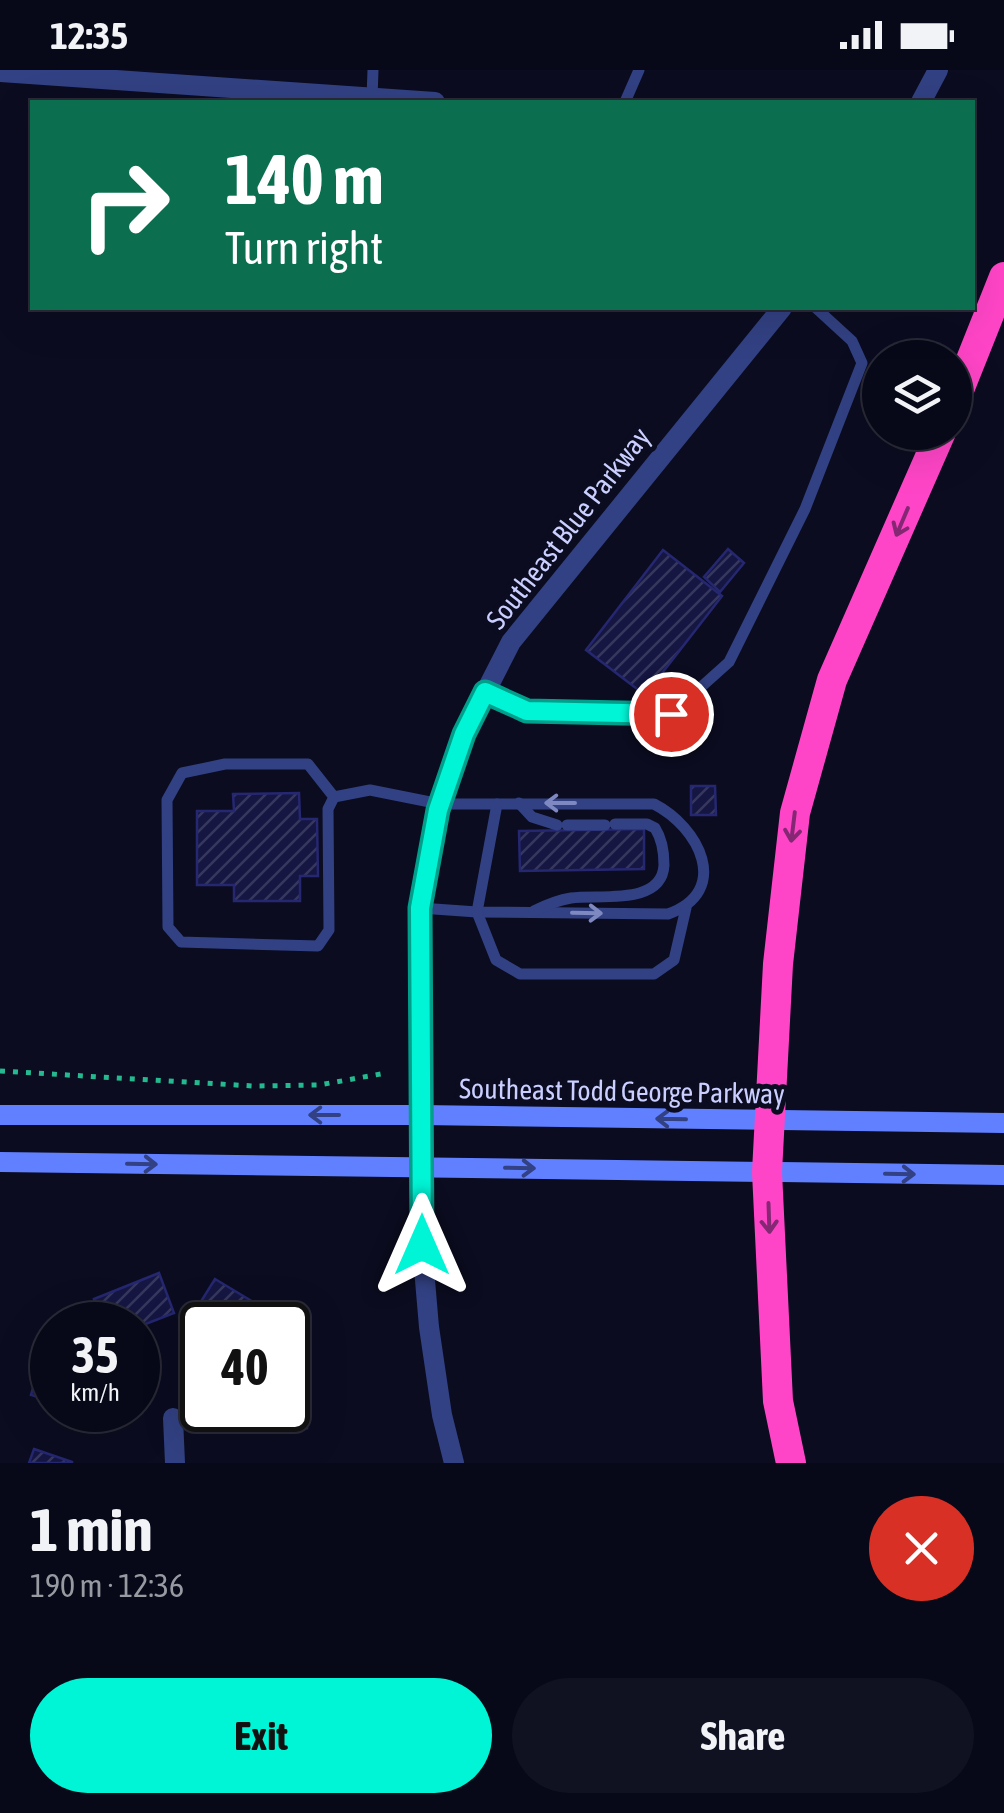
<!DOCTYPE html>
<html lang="en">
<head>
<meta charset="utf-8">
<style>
  body { margin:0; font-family:"Asap Condensed",sans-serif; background:#111221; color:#f1f3f6; height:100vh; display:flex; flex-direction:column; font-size:38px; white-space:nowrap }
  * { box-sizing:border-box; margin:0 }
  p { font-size:32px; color:#989aa2 }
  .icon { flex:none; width:55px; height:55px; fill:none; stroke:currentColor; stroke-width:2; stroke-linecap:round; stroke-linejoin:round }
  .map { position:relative; height:1393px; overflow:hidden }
  .details { display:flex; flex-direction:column; background:#080918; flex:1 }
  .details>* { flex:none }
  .hud { position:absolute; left:30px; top:30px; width:945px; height:210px; border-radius:0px; box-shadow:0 10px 40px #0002,0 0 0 2px #292a37; background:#0b6e4f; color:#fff; overflow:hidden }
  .fabs { position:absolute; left:862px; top:270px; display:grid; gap:20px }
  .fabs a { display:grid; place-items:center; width:110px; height:110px; border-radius:50%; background:#080918; box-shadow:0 10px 40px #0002,0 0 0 2px #292a37; font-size:50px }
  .speed { position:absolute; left:30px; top:1232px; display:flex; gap:20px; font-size:50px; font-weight:700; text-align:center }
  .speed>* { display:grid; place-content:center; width:130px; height:130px; border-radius:50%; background:#080918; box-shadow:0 10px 40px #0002,0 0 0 2px #292a37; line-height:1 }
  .speed small { font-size:25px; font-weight:400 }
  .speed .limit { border:5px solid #111; border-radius:15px; background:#fff; color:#111 }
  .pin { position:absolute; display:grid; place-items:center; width:85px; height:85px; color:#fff; margin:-42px; border:5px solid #fff; border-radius:50%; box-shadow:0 2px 10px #0007 }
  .me { position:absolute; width:110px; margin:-55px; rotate:0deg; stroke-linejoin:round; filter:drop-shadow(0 0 8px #0008) }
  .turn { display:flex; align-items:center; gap:35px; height:210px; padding:0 30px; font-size:45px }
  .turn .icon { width:130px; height:130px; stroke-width:2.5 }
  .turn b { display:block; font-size:70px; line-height:85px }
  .round { display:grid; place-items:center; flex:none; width:105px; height:105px; border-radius:52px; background:#111221 }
  .summary { display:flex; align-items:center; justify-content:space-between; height:170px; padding:0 30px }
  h1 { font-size:60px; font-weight:700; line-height:75px }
  .cta { display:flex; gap:20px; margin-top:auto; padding:20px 30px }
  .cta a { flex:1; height:115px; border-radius:60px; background:#00f5d6; color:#111; font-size:40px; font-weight:700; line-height:115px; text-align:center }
  .cta a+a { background:#111221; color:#f1f3f6 }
  .status { display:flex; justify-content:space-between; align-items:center; height:70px; padding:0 50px; background:#080918; direction:ltr }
  .status svg { height:28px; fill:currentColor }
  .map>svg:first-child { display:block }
</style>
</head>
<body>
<div class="status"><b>12:35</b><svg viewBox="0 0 49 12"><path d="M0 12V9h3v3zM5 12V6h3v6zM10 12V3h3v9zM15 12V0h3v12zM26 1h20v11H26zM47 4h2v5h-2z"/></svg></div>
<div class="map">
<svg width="1004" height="1393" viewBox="0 0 1004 1393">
  <defs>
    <pattern id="building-hatch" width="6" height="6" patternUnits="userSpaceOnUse" patternTransform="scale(2.5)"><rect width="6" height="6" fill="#151642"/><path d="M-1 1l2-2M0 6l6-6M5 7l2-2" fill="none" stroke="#36375e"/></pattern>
  </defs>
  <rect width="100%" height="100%" fill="#0b0c20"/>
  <g fill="url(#building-hatch)" stroke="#252770" stroke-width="2.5">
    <path d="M728 479 744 493 720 522 704 507Z"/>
    <path d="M663 480 722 526 645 625 586 580Z"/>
    <path d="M691 716H715L716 745H691Z"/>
    <path d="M299 723 300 749H317L318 806H300V831H234V815H197V741H234L233 724Z"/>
    <path d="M644 759V799L520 801 519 761Z"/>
    <path d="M159 1203 174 1243 138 1257 105 1255 94 1229Z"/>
    <path d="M215 1209 270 1242 262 1255H219L195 1241Z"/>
    <path d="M49 1262 52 1263V1331L31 1325Z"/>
    <path d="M302 1296 307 1358 263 1362 262 1340H288V1298Z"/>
    <path d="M34 1379 72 1392V1393H29Z"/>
  </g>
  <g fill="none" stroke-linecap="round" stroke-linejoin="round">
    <path stroke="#24b98f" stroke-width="5" stroke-dasharray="5 8" stroke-linecap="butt" d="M0 1001 253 1016 319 1015 386 1003"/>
    <g stroke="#324183" stroke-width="11">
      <path d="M372 28 373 0"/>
      <path d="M625 32 639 0"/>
      <path d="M485 622 527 641 671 644 729 592 805 439 862 293 852 271 816 238"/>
      <path d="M334 727 308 694H225L182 703 167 730 168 857 181 872 318 876 329 860 328 739 334 727 370 720 440 734H654C699 757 732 821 668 844L477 842 420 838"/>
      <path d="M519 733 532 747 557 755"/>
      <path d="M497 734 477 842 496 890 520 904H654L674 890 686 838"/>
      <path d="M567 755H605"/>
      <path d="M534 841C546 835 558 830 571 828 599 824 662 836 664 795 664 781 662 769 655 758L647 754H615"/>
    </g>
    <g stroke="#324183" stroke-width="20">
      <path d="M0 2 435 32"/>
      <path d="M173 1348 175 1393"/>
    </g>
    <g stroke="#324183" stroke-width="20">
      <path d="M921 32 938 0"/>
      <path d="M454 1393 442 1345 429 1257 422 1175 420 838 438 740 464 664 511 572 782 238"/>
    </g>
    <g stroke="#6180ff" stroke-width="20">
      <path d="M0 1045H421L1004 1053"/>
      <path d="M0 1092 1004 1105"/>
    </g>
    <g stroke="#ff45c7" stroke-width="30">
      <path d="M955 330 1004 207"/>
      <path d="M791 1393 778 1331 767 1102 778 894 795 743 832 610 941 362"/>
    </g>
  </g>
  <defs><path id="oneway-shaft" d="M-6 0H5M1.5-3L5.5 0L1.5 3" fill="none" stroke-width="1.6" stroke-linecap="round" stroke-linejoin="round" transform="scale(2.5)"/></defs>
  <g stroke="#852874">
    <use href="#oneway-shaft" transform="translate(902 452) rotate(113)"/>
    <use href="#oneway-shaft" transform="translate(793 757) rotate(97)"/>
    <use href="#oneway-shaft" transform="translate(769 1148) rotate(88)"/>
  </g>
  <g stroke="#7e88c1">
    <use href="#oneway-shaft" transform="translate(560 733) rotate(-180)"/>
    <use href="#oneway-shaft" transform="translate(587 843) rotate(1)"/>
  </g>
  <g stroke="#324084">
    <use href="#oneway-shaft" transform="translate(324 1045) rotate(180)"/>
    <use href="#oneway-shaft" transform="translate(671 1049) rotate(-179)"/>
    <use href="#oneway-shaft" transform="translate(142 1094) rotate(1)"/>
    <use href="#oneway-shaft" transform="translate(520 1098) rotate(1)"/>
    <use href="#oneway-shaft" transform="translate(900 1104) rotate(1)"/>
  </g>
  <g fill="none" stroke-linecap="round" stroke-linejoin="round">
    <g stroke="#009f8b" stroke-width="25">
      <path id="route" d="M422 1175 420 838 438 740 464 664 485 622 527 641 671 644"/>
    </g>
    <use href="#route" stroke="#00f5d6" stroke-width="18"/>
  </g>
  <g text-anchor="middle" stroke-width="10" stroke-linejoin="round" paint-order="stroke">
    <g font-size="28" fill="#cacfff" stroke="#0b0c20">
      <text transform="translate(568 458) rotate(-52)" y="10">Southeast Blue Parkway</text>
      <text transform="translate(622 1021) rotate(1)" y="10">Southeast Todd George Parkway</text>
    </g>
  </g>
</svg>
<div class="fabs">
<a><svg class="icon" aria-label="layers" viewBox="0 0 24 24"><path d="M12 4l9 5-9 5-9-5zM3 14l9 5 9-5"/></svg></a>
</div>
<div class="speed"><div>35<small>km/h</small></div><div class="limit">40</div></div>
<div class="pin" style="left:671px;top:644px;background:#d93025"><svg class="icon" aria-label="arrive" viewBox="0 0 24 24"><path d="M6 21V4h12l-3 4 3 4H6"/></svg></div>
<svg class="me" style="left:422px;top:1175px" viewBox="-20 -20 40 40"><path d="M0-17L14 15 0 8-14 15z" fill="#00f5d6" stroke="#fff" stroke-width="4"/></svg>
<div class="hud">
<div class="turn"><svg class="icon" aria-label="right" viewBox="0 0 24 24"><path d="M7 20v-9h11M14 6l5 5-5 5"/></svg><div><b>140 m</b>Turn right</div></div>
</div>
</div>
<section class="details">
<div class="summary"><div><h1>1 min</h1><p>190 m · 12:36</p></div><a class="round" style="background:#d93025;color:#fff"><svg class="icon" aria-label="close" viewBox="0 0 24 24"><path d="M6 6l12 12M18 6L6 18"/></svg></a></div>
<div class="cta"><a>Exit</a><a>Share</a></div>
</section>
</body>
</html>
